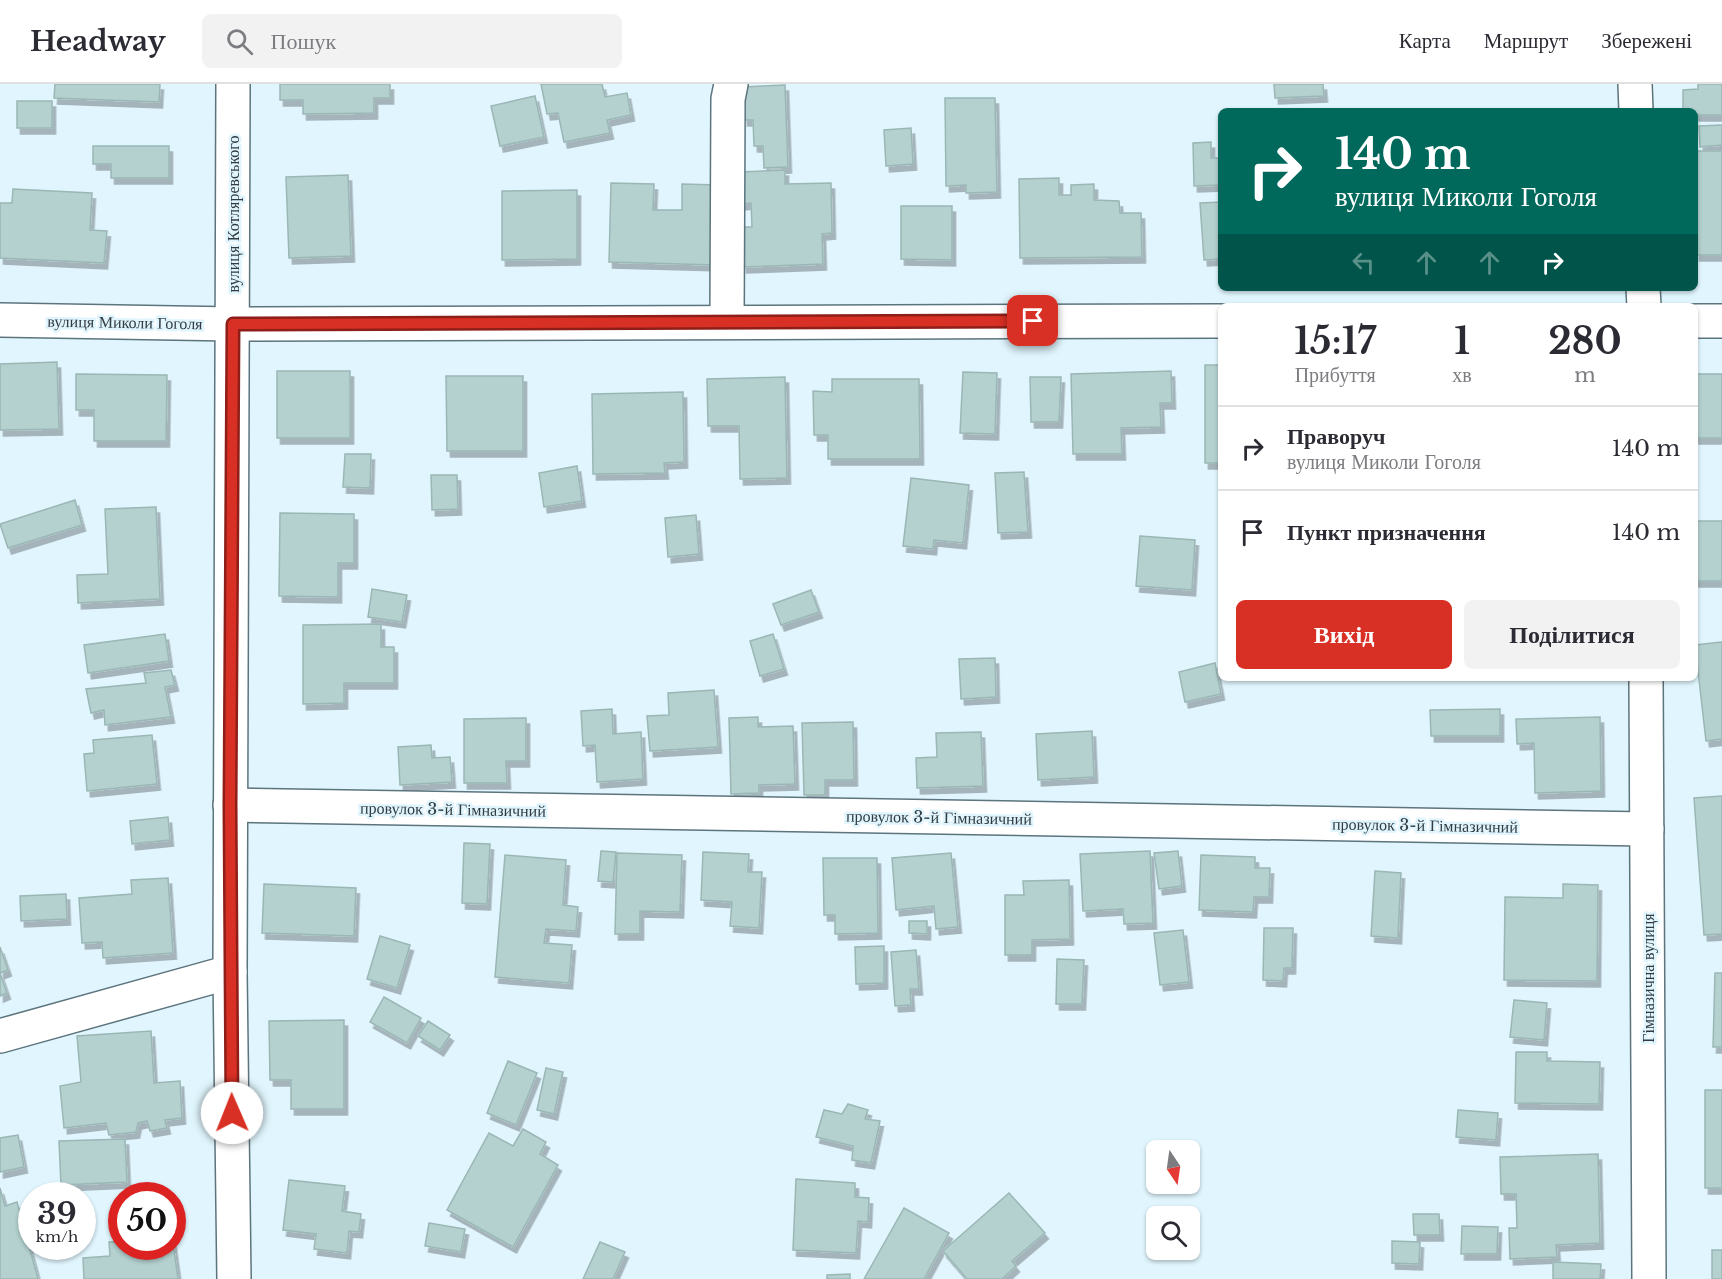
<!DOCTYPE html>
<html lang="uk">
<head>
<meta charset="utf-8">
<style>
  body { margin:0; font-family:"Libre Baskerville",serif; background:#f2f2f3; color:#2b2b33; height:100vh; display:flex; flex-direction:column; font-size:22px; white-space:nowrap }
  * { box-sizing:border-box; margin:0 }
  p { font-size:20px; color:#7c7c81 }
  .icon { flex:none; width:33px; height:33px; fill:none; stroke:currentColor; stroke-width:2; stroke-linecap:round; stroke-linejoin:round }
  .map { position:relative; flex:1; overflow:hidden }
  .side { position:absolute; left:1218px; top:219px; width:480px; height:378px; display:flex; flex-direction:column; background:#fff; border-radius:9px; box-shadow:0 2px 4px #0004 }
  .side>* { flex:none }
  .guide { position:absolute; left:1218px; top:24px; width:480px; height:183px; border-radius:9px; box-shadow:0 2px 4px #0004; background:#00695c; color:#fff; overflow:hidden }
  .needle { width:39px; rotate:167deg }
  .tools { position:absolute; left:1146px; top:1056px; display:grid; gap:12px }
  .tools a { display:grid; place-items:center; width:54px; height:54px; border-radius:9px; background:#fff; box-shadow:0 2px 4px #0004; font-size:30px }
  .speed { position:absolute; left:18px; top:1098px; display:flex; gap:12px; font-size:30px; font-weight:700; text-align:center }
  .speed>* { display:grid; place-content:center; width:78px; height:78px; border-radius:50%; background:#fff; box-shadow:0 2px 4px #0004; line-height:1 }
  .speed small { font-size:15px; font-weight:400 }
  .speed .limit { border:9px solid #d22; background:#fff; color:#111 }
  .pin { position:absolute; display:grid; place-items:center; width:51px; height:51px; color:#fff; margin:-26px; border-radius:12px; box-shadow:0 3px 9px #0006 }
  .me { position:absolute; width:66px; margin:-33px; rotate:359deg; stroke-linejoin:round; filter:drop-shadow(0 0 4px #0008) }
  .turn { display:flex; align-items:center; gap:21px; height:126px; padding:0 18px; font-size:27px }
  .turn .icon { width:78px; height:78px; stroke-width:2.5 }
  .turn b { display:block; font-size:42px; line-height:51px }
  .lanes { display:flex; align-items:center; height:57px; padding:0 18px; background:#0003; justify-content:center; gap:30px; direction:ltr }
  .lanes .off { opacity:.35 }
  .eta { display:flex; justify-content:space-evenly; align-items:center; height:102px; text-align:center }
  .eta b { font-size:36px; font-weight:800; line-height:42px }
  .primary-button { display:flex; gap:12px; margin-top:auto; padding:12px 18px }
  .primary-button a { flex:1; height:69px; border-radius:9px; background:#d93025; color:#fff; font-size:24px; font-weight:800; line-height:69px; text-align:center }
  .primary-button a+a { background:#f2f2f3; color:#2b2b33 }
  ul { padding:0; list-style:none }
  li { display:flex; align-items:center; gap:18px; height:84px; padding:0 18px; border-top:2px solid #e1e1e2 }
  li div { flex:1 }
  li b { display:block; font-size:22px }
  li em { font-style:normal }
  header { display:flex; align-items:center; gap:36px; box-sizing:border-box; height:84px; padding:0 30px; background:#fff; border-bottom:2px solid #e1e1e2 }
  header strong { font-size:28px }
  nav { display:flex; gap:33px; margin-inline-start:auto; font-size:21px }
  .search { width:420px; height:54px; background:#f2f2f3; display:flex; align-items:center; gap:15px; box-sizing:border-box; padding:0 21px; border-radius:9px; color:#7c7c81; font-size:22px }
  .map>svg:first-child { display:block }
</style>
</head>
<body>
<header>
<strong>Headway</strong>
<div class="search"><svg class="icon" aria-label="search" viewBox="0 0 24 24"><circle cx="10" cy="10" r="6"/><path d="M15 15l6 6"/></svg>Пошук</div>
<nav><a>Карта</a><a>Маршрут</a><a>Збережені</a></nav>
</header>
<div class="map">
<svg width="1722" height="1195" viewBox="0 0 1722 1195">
  <defs>
    <filter id="shadow"><feDropShadow dx="3.5" dy="6" stdDeviation="0" flood-color="#0004"/></filter>
  </defs>
  <rect width="100%" height="100%" fill="#e0f5fd"/>
  <g fill="#b4d1cf" stroke="#9ab7b5" stroke-width="1.5" filter="url(#shadow)">
    <path d="M55 0H160L159 18 54 14Z"/>
    <path d="M280 0H390V14H374V29L303 30V16H280Z"/>
    <path d="M541 0H602L605 13 627 9 631 31 607 36 610 49 564 58 558 29 547 30Z"/>
    <path d="M1274 0H1323L1324 12 1275 14Z"/>
    <path d="M1698 0H1722V31H1695V27H1683V6L1698 5Z"/>
    <path d="M785 1 788 83 764 84 763 62H754L753 36H744L743 3Z"/>
    <path d="M535 12 544 53 500 62 491 22Z"/>
    <path d="M945 14H995L997 108 966 109V101L946 102Z"/>
    <rect x="17" y="17" width="35" height="27"/>
    <path d="M1722 41V61L1700 63 1699 42Z"/>
    <path d="M911 44 913 80 886 82 884 46Z"/>
    <path d="M1211 58V74H1221V101L1194 102 1193 59Z"/>
    <path d="M93 62H169V94H111V80H93Z"/>
    <path d="M1697 67H1722V171H1696Z"/>
    <path d="M785 86V100L831 99 832 149 822 150 823 180 743 183 742 143H752L751 119 741 120 740 88Z"/>
    <path d="M348 91 351 172 289 174 286 93Z"/>
    <path d="M1059 94V111H1071V101L1094 100V116L1119 117 1120 129H1141L1142 173 1020 174 1019 95Z"/>
    <path d="M611 99 654 100 653 126H682V100L719 101 717 181 609 178Z"/>
    <path d="M13 105 92 109 90 146 107 147 104 179 0 174V119H12Z"/>
    <path d="M577 106V175L502 176V107Z"/>
    <path d="M1221 118V175L1204 176 1200 119Z"/>
    <path d="M901 122H952V176L901 175Z"/>
    <path d="M57 278 59 345 0 346V280Z"/>
    <rect x="1205" y="281" width="16" height="98"/>
    <rect x="277" y="287" width="73" height="67"/>
    <path d="M1171 287 1172 319H1160L1161 343 1121 344 1122 370H1073L1071 290Z"/>
    <path d="M963 288 997 289 995 350 960 349Z"/>
    <path d="M76 290 167 291 166 357H94V326H76Z"/>
    <rect x="1695" y="290" width="27" height="64"/>
    <path d="M446 292H523V367H447Z"/>
    <path d="M785 293 787 394 740 395 739 342H708L707 295Z"/>
    <path d="M1030 293H1061L1059 338H1031Z"/>
    <path d="M832 295H919L920 375H828V351H814L813 307 832 308Z"/>
    <path d="M683 308 684 378 664 379 665 389 593 390 592 310Z"/>
    <path d="M345 370H371L370 404 343 403Z"/>
    <path d="M577 382 582 417 544 423 539 389Z"/>
    <path d="M1024 388 1028 448 998 449 995 389Z"/>
    <path d="M431 391H457L458 425 432 426Z"/>
    <path d="M911 394 969 401 963 459 934 456 933 465 903 462Z"/>
    <path d="M75 416 82 441 8 464 0 440Z"/>
    <path d="M156 423 160 515 78 519 77 491 108 490 105 425Z"/>
    <path d="M280 429 354 430V479H338V513L279 512Z"/>
    <path d="M696 431 699 470 668 473 665 434Z"/>
    <rect x="1695" y="437" width="27" height="60"/>
    <path d="M1140 452 1195 456 1192 506 1136 502Z"/>
    <path d="M372 505 407 511 402 538 368 533Z"/>
    <path d="M811 506 819 528 781 541 773 520Z"/>
    <path d="M381 540V563H394V599H344V619L303 620V541Z"/>
    <path d="M165 550 169 577 88 589 84 561Z"/>
    <path d="M773 550 784 585 760 592 750 557Z"/>
    <path d="M1722 558V655L1706 657 1695 561Z"/>
    <path d="M995 574 996 613 961 615 959 575Z"/>
    <path d="M1215 579 1221 610 1185 618 1179 588Z"/>
    <path d="M171 586 175 601 165 603 171 633 105 641 104 626 91 629 86 605 146 599 144 589Z"/>
    <path d="M714 606 718 663 650 667 647 632 669 631 668 609Z"/>
    <path d="M612 625 613 650 641 648 643 695 597 698 595 661 583 662 581 627Z"/>
    <path d="M1500 625V652H1431L1430 626Z"/>
    <path d="M758 633V643L793 642 795 700 759 701V709L731 710 729 634Z"/>
    <path d="M1600 633 1601 707 1535 709 1534 659 1517 660 1516 635Z"/>
    <path d="M526 634V677H506L507 699H464V635Z"/>
    <path d="M853 638 854 696H825V711H804L802 639Z"/>
    <path d="M1092 647 1094 693 1038 696 1036 650Z"/>
    <path d="M981 648 983 702 917 704 916 674 937 673 936 649Z"/>
    <path d="M152 651 157 700 87 707 84 670 94 669 93 656Z"/>
    <path d="M431 661 432 674 450 673 452 698 400 701 398 663Z"/>
    <path d="M1722 712V850L1704 851 1694 714Z"/>
    <path d="M168 733 170 756 132 760 130 737Z"/>
    <path d="M464 759 490 760 487 820 462 819Z"/>
    <path d="M601 767 616 768 613 798 598 797Z"/>
    <path d="M1150 767 1153 839 1124 840 1123 825 1083 827 1080 770Z"/>
    <path d="M1178 767 1182 802 1159 805 1154 769Z"/>
    <path d="M703 768 749 770 748 788H762L759 844 730 842 732 818 701 816Z"/>
    <path d="M617 769 682 771 680 828 640 827V850H615Z"/>
    <path d="M951 769 958 843 936 845 934 822 896 826 892 774Z"/>
    <path d="M505 771 566 776 563 821 578 823 576 847 546 845 544 859 572 861 569 899 495 893Z"/>
    <path d="M1201 771 1255 773V784H1270L1269 813H1254L1253 828 1199 826Z"/>
    <path d="M823 774H877L878 849 835 850V831H824Z"/>
    <path d="M1375 787 1401 789 1398 854 1371 852Z"/>
    <path d="M168 794 173 869 103 874 102 858 82 859 79 814 132 810 131 796Z"/>
    <path d="M1069 796 1070 855 1032 856V871H1005V811H1024L1023 797Z"/>
    <path d="M264 800 356 804 354 852 262 849Z"/>
    <path d="M1563 800 1598 801 1597 897 1504 896 1505 813 1563 814Z"/>
    <path d="M66 810 67 835 21 837 20 812Z"/>
    <path d="M909 837H927V850L909 849Z"/>
    <path d="M1264 844H1293L1292 884H1284L1283 897 1263 896Z"/>
    <path d="M1183 846 1189 898 1160 901 1154 849Z"/>
    <path d="M380 852 410 861 397 904 367 895Z"/>
    <path d="M884 862V899L856 900 855 863Z"/>
    <path d="M0 863 8 886 0 889 7 909 0 912Z"/>
    <path d="M916 866 919 905H910L911 921 895 922 891 868Z"/>
    <path d="M1057 875 1084 876 1082 920H1056Z"/>
    <path d="M1715 889H1722V963H1713Z"/>
    <path d="M384 913 421 934 407 959 370 938Z"/>
    <path d="M1514 916 1547 919 1544 956 1510 953Z"/>
    <path d="M344 936V1025H291V996H270L269 937Z"/>
    <path d="M428 937 450 951 440 966 418 952Z"/>
    <path d="M151 947 154 999 180 997 182 1034 165 1036 167 1044 150 1047 147 1037 138 1039 136 1048 109 1051 106 1039 64 1044 60 1002 81 998 77 952Z"/>
    <path d="M1516 968H1547V977L1600 978 1599 1020 1515 1019Z"/>
    <path d="M508 977 537 989 516 1041 487 1029Z"/>
    <path d="M546 984 563 988 554 1030 537 1026Z"/>
    <rect x="1705" y="1006" width="17" height="98"/>
    <path d="M848 1020 868 1026 865 1035 880 1037 871 1079 852 1076 853 1062 816 1053 824 1026 842 1030Z"/>
    <path d="M1458 1026 1498 1029 1496 1056 1456 1053Z"/>
    <path d="M523 1045 546 1058 540 1070 558 1081 513 1163 447 1126 489 1049 513 1062Z"/>
    <path d="M18 1051 24 1083 0 1088V1054Z"/>
    <path d="M125 1055 127 1098 61 1101 59 1057Z"/>
    <path d="M1598 1070 1600 1159 1556 1161 1557 1173 1510 1175 1509 1144H1517L1516 1110H1501L1500 1073Z"/>
    <path d="M796 1095 855 1099V1113L869 1114 868 1138 858 1137 856 1169 793 1166Z"/>
    <path d="M289 1096 345 1102 342 1127 361 1130 359 1148 349 1147 347 1169 314 1165 316 1150 283 1146Z"/>
    <path d="M0 1104 5 1122 17 1118 38 1195H0Z"/>
    <path d="M1009 1109 1045 1149 1012 1177 1016 1182 1002 1195H967L943 1167Z"/>
    <path d="M904 1124 949 1149 924 1195H864Z"/>
    <path d="M1413 1130H1439L1440 1151H1414Z"/>
    <path d="M429 1139 465 1145 461 1168 425 1162Z"/>
    <path d="M1462 1142 1498 1143 1497 1170H1461Z"/>
    <path d="M172 1153 178 1195H84L83 1174 110 1172 109 1158 122 1157V1162H172Z"/>
    <path d="M1392 1157 1420 1158 1419 1180 1392 1179Z"/>
    <path d="M600 1158 625 1168 613 1195H583Z"/>
    <rect x="1712" y="1166" width="10" height="29"/>
    <path d="M1553 1178 1601 1180 1600 1195H1553Z"/>
    <path d="M850 1190V1195H827V1191Z"/>
  </g>
  <g fill="none" stroke-linecap="round" stroke-linejoin="round">
    <g stroke="#5c747d" stroke-width="36">
      <g id="minor">
        <path d="M1635 0 1636 27"/>
        <path d="M1643 204 1644 222"/>
        <path d="M0 236 233 240 1221 237"/>
        <path d="M727 237 728 15 731 0"/>
        <path d="M1695 237H1722"/>
        <path d="M1646 594 1649 1195"/>
        <path d="M230 721 1647 745"/>
        <path d="M0 952 230 888"/>
      </g>
    </g>
    <g stroke="#5c747d" stroke-width="36">
      <path id="major" d="M233 0 230 888 234 1195"/>
    </g>
    <use href="#minor" stroke="#fff" stroke-width="33"/>
    <use href="#major" stroke="#fff" stroke-width="33"/>
  </g>
  <g fill="none" stroke-linecap="round" stroke-linejoin="round">
    <g stroke="#8d1f18" stroke-width="15">
      <path id="route" d="M232 1029 230 721 233 240 1033 237"/>
    </g>
    <use href="#route" stroke="#d93025" stroke-width="10"/>
  </g>
  <g text-anchor="middle" stroke-width="5" stroke-linejoin="round" paint-order="stroke">
    <g font-size="16" fill="#323c40" stroke="#e0f5fd">
      <text transform="translate(233 130) rotate(-90)" y="6">вулиця Котляревського</text>
      <text transform="translate(125 238) rotate(1)" y="6">вулиця Миколи Гоголя</text>
      <text transform="translate(453 725) rotate(1)" y="6">провулок 3-й Гімназичний</text>
      <text transform="translate(939 733) rotate(1)" y="6">провулок 3-й Гімназичний</text>
      <text transform="translate(1425 741) rotate(1)" y="6">провулок 3-й Гімназичний</text>
      <text transform="translate(1648 894) rotate(-90)" y="6">Гімназична вулиця</text>
    </g>
  </g>
</svg>
<div class="tools">
<a><svg class="needle" viewBox="-14 -14 28 28"><path d="M0-13l5 13h-10z" fill="#e53935"/><path d="M0 13l5-13h-10z" fill="#7c7c81"/></svg></a>
<a><svg class="icon" aria-label="search" viewBox="0 0 24 24"><circle cx="10" cy="10" r="6"/><path d="M15 15l6 6"/></svg></a>
</div>
<div class="speed"><div>39<small>km/h</small></div><div class="limit">50</div></div>
<div class="pin" style="left:1033px;top:237px;background:#d93025"><svg class="icon" aria-label="arrive" viewBox="0 0 24 24"><path d="M6 21V4h12l-3 4 3 4H6"/></svg></div>
<svg class="me" style="left:232px;top:1029px" viewBox="-20 -20 40 40"><circle r="19" fill="#fff"/><path d="M0-13L10 11 0 6-10 11z" fill="#d93025"/></svg>
<div class="guide">
<div class="turn"><svg class="icon" aria-label="right" viewBox="0 0 24 24"><path d="M7 20v-9h11M14 6l5 5-5 5"/></svg><div><b>140 m</b>вулиця Миколи Гоголя</div></div>
<div class="lanes"><svg class="icon off" aria-label="left" viewBox="0 0 24 24"><path d="M17 20v-9H6M10 6l-5 5 5 5"/></svg><svg class="icon off" aria-label="ahead" viewBox="0 0 24 24"><path d="M12 20V5M6 11l6-6 6 6"/></svg><svg class="icon off" aria-label="ahead" viewBox="0 0 24 24"><path d="M12 20V5M6 11l6-6 6 6"/></svg><svg class="icon" aria-label="right" viewBox="0 0 24 24"><path d="M7 20v-9h11M14 6l5 5-5 5"/></svg></div>
</div>
<section class="side">
<div class="eta">
<div><b>15:17</b><p>Прибуття</p></div>
<div><b>1</b><p>хв</p></div>
<div><b>280</b><p>m</p></div>
</div>
<ul>
<li><svg class="icon" aria-label="right" viewBox="0 0 24 24"><path d="M7 20v-9h11M14 6l5 5-5 5"/></svg><div><b>Праворуч</b><p>вулиця Миколи Гоголя</p></div><em>140 m</em></li>
<li><svg class="icon" aria-label="arrive" viewBox="0 0 24 24"><path d="M6 21V4h12l-3 4 3 4H6"/></svg><div><b>Пункт призначення</b></div><em>140 m</em></li>
</ul>
<div class="primary-button"><a>Вихід</a><a>Поділитися</a></div>
</section>
</div>
</body>
</html>
